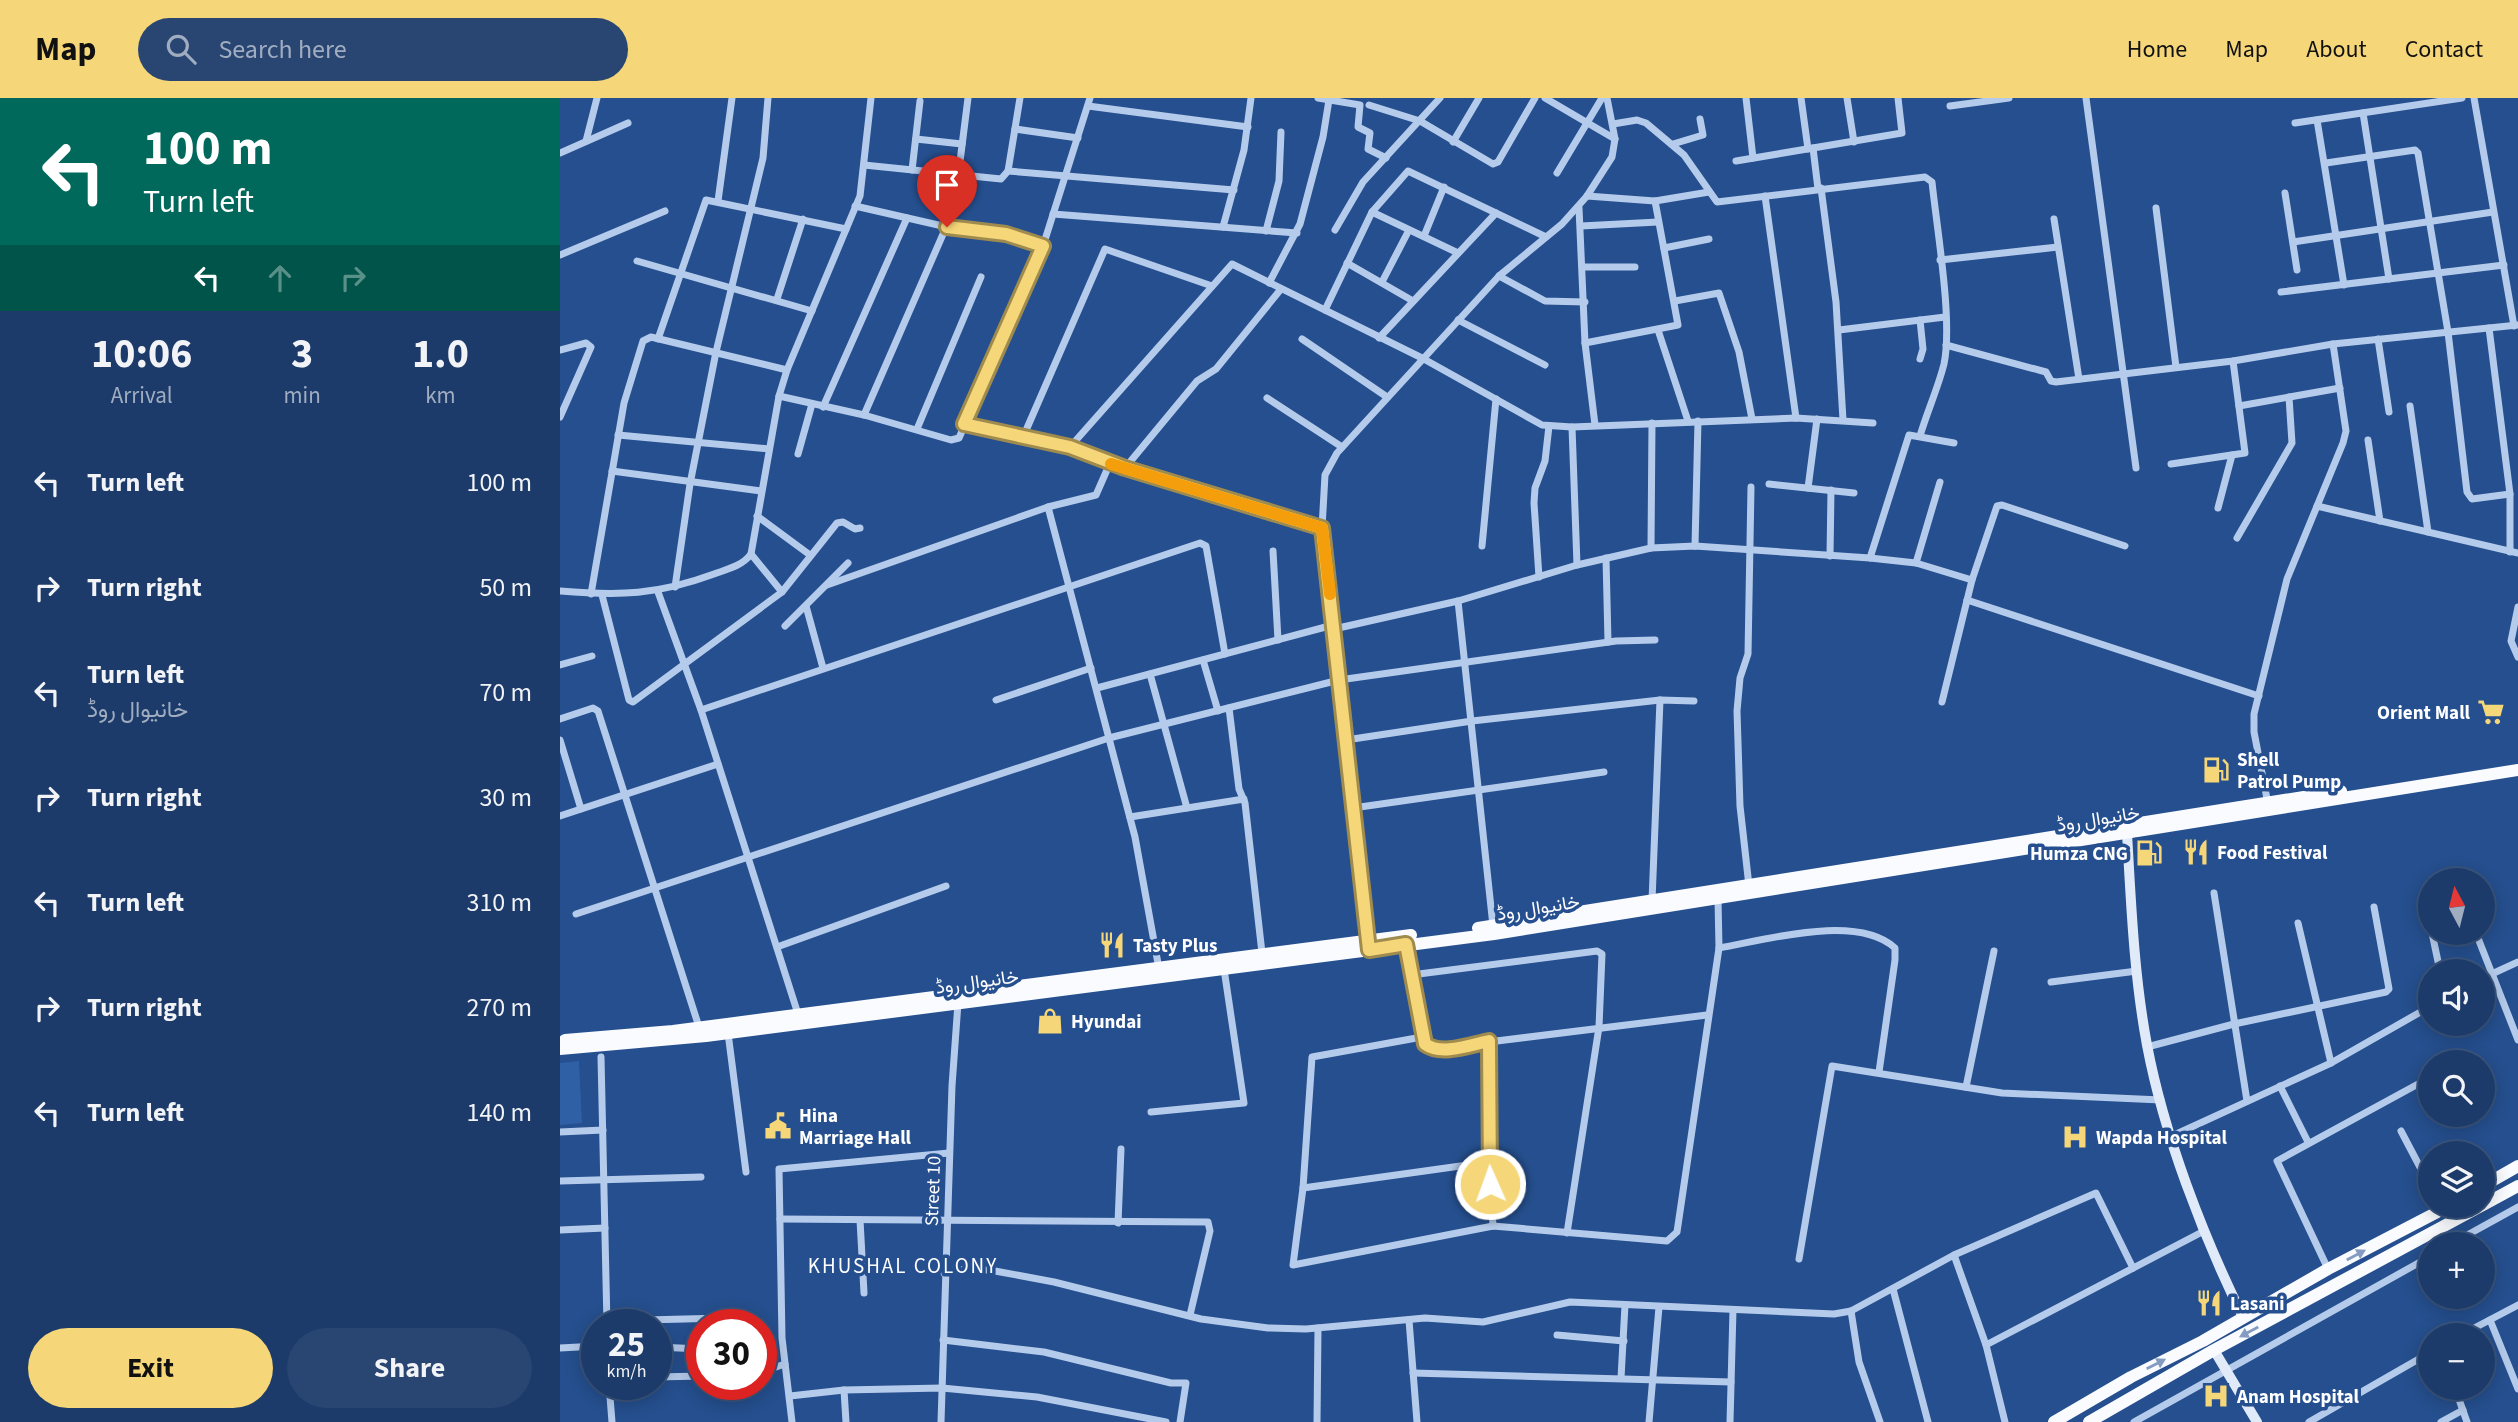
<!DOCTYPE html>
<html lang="en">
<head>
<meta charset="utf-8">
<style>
  body { margin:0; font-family:"Source Sans 3",Vazirmatn,sans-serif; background:#294672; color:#f1f3f6; height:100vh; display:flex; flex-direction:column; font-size:26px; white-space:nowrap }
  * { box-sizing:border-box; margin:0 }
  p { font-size:23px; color:#a0adc1 }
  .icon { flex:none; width:38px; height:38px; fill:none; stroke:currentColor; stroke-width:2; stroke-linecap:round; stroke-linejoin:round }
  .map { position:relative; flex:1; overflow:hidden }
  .panel { display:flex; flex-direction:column; background:#1c3b6a; width:560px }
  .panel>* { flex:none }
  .top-card { background:#00695c; color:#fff; overflow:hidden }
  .needle { width:46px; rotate:353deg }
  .fabs { position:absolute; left:1858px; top:770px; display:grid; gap:14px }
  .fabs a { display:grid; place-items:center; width:77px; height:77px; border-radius:50%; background:#1c3b6a; box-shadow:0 4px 18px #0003,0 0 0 2px #3a557e; font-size:35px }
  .speed { position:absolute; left:21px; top:1211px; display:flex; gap:14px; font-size:35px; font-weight:700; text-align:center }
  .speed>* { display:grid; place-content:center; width:91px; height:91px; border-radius:50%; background:#1c3b6a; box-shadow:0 4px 18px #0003,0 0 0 2px #3a557e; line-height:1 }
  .speed small { font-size:18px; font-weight:400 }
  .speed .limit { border:10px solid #d22; background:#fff; color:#111 }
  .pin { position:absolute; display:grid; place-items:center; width:60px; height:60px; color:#fff; margin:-72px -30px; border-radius:50% 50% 50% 0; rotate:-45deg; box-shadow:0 0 7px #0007 }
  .pin .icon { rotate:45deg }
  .me { position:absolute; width:77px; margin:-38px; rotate:358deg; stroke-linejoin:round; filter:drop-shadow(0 0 5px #0008) }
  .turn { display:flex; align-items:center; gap:24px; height:147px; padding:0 28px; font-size:32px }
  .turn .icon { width:91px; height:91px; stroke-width:2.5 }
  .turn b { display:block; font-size:49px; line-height:60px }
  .lanes { display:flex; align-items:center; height:66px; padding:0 28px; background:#0003; justify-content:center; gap:35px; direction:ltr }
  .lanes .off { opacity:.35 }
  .eta { display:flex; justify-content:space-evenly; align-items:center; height:119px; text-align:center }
  .eta b { font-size:42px; font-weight:700; line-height:49px }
  .button { display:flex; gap:14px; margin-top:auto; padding:14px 28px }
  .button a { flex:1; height:80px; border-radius:42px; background:#f5d678; color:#111; font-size:28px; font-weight:700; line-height:80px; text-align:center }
  .button a+a { background:#294672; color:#f1f3f6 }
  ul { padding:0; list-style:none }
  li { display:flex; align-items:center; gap:21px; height:105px; padding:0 28px }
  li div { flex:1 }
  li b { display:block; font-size:26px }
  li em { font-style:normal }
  header { display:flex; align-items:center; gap:42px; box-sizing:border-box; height:98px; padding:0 35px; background:#f5d678; color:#111 }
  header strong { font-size:33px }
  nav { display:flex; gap:38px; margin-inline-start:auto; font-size:24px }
  .search { width:490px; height:63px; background:#294672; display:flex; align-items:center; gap:18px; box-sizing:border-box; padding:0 24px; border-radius:38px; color:#a0adc1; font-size:26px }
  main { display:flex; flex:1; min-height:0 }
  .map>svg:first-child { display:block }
</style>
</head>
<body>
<header>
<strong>Map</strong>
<div class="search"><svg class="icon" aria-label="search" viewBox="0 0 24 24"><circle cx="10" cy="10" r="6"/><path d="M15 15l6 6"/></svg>Search here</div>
<nav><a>Home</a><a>Map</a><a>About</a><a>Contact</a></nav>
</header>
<main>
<section class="panel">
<div class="top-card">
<div class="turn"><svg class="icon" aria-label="left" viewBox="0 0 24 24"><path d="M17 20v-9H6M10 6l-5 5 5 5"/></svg><div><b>100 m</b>Turn left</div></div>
<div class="lanes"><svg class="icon" aria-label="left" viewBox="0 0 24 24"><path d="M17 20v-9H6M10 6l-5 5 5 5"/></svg><svg class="icon off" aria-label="ahead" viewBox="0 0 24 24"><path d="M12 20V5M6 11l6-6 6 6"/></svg><svg class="icon off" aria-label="right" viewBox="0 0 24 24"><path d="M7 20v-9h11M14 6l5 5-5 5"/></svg></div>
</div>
<div class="eta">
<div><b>10:06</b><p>Arrival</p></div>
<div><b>3</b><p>min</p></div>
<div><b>1.0</b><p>km</p></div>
</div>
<ul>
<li><svg class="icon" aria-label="left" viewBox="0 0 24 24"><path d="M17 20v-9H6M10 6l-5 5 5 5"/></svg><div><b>Turn left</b></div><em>100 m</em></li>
<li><svg class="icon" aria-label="right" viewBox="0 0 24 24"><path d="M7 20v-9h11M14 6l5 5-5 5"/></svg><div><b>Turn right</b></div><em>50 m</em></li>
<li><svg class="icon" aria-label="left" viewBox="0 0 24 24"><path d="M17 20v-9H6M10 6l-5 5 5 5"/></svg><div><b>Turn left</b><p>خانیوال روڈ</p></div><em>70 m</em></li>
<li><svg class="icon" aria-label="right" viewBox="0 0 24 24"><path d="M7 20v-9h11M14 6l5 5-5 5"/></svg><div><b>Turn right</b></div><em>30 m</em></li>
<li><svg class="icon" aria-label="left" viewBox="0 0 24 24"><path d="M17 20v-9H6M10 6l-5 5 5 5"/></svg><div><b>Turn left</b></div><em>310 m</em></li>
<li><svg class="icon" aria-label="right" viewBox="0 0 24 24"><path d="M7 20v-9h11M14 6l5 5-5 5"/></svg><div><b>Turn right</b></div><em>270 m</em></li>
<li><svg class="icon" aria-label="left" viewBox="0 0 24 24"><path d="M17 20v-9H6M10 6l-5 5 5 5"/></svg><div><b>Turn left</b></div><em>140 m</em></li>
</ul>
<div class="button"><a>Exit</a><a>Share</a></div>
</section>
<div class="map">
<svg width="1958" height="1324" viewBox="0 0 1958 1324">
  <rect width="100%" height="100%" fill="#254f8e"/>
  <path fill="#2f60a6" d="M19 963 22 1025 0 1027V965Z"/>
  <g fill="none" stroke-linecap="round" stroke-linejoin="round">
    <g stroke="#b5cbeb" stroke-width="7">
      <path d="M758 0 800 7 798 29 810 35 808 51 826 60"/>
      <path d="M985 0 1055 41"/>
      <path d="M1186 0 1193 60"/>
      <path d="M1241 0 1248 51"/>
      <path d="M1287 0 1294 44"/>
      <path d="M1526 0 1576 370"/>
      <path d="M1914 0 1954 228"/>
      <path d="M809 7 860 23 933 66 938 64 975 0"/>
      <path d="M528 8 688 29"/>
      <path d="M1390 8 1449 0"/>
      <path d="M1803 15 1829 181"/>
      <path d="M1757 22 1784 187"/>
      <path d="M1735 25 1902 0"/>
      <path d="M1053 26 1077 22 1086 25 1124 57 1157 104 1365 79 1372 84C1377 132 1393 223 1384 266 1378 290 1367 314 1360 338"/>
      <path d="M455 31 518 40"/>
      <path d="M356 41 402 46"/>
      <path d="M26 43 37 0"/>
      <path d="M893 44 919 0"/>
      <path d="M1113 46 1143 37 1140 21"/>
      <path d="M1253 50 1258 91"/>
      <path d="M0 55 68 25"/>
      <path d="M1176 63 1342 35 1338 0"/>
      <path d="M1766 65 1855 52 1858 55 1888 234 1907 394 1912 401 1950 396"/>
      <path d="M304 67 441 81 448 73 460 0"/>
      <path d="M352 72 360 3"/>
      <path d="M448 73 674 92"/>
      <path d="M997 75 1042 0"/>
      <path d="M1261 90 1276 204 1283 322"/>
      <path d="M1725 95 1737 172"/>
      <path d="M1027 98 1095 103"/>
      <path d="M1205 98 1236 320"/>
      <path d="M158 103 172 0"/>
      <path d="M295 108 387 129 446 136 483 148"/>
      <path d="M1019 110 1025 245 1035 327"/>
      <path d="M1596 110 1616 269"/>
      <path d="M812 114 898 155"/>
      <path d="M493 116 737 135"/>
      <path d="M1494 121 1519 281"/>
      <path d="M1021 128 1098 124"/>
      <path d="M663 129 684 52 691 0"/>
      <path d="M775 132 803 84 880 0"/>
      <path d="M706 133 719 83 721 34"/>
      <path d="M864 138 884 89"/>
      <path d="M1733 144 1933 114"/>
      <path d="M1104 150 1149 141"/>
      <path d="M0 157 105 113"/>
      <path d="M1380 162 1498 149"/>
      <path d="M77 163 252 213"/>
      <path d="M787 165 853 203"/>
      <path d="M1024 169H1075"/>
      <path d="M939 178 985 203 1025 204"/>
      <path d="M822 184 849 132"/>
      <path d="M709 185 740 126 763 39 769 2"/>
      <path d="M1721 194 1944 167"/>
      <path d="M217 201 243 121"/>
      <path d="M1115 203 1159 195 1179 254 1192 321"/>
      <path d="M765 212 812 114 848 73 984 138"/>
      <path d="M898 222 985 267"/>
      <path d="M1360 222 1363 251 1360 261"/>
      <path d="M1929 230 1950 396V454"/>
      <path d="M1098 232 1128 323"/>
      <path d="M1279 232 1385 219"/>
      <path d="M819 240 936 115"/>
      <path d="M98 241 146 102 286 131"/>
      <path d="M742 241 827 299"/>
      <path d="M1818 241 1829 314"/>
      <path d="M1025 245 1118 227 1095 103 1149 94"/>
      <path d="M1386 247 1486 274 1491 283 1496 284 1673 263 1773 246 1958 227"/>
      <path d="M0 252 26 245 31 249 0 319"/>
      <path d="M219 298 304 317 391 342 399 340 483 148 530 0"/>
      <path d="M707 300 782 349"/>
      <path d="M1679 308 1780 290"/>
      <path d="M1850 308 1868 434"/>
      <path d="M263 309 347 120"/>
      <path d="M304 317 394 111 408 0"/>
      <path d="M404 326 510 349 565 370 762 430"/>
      <path d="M1012 329 1017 467"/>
      <path d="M357 331 421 179"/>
      <path d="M58 337 209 351"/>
      <path d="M464 337 545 151 652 188"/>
      <path d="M1808 342 1820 423"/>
      <path d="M510 349 672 166 862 260 982 327 1012 329 1236 320 1313 325"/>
      <path d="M238 356 252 306"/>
      <path d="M1611 366 1685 355 1673 263"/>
      <path d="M565 370 637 283 656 271 721 191"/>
      <path d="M52 373 201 393"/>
      <path d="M1209 386 1294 395"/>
      <path d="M1248 390 1257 321"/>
      <path d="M1757 408 1958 455"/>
      <path d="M488 409 575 739 599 871"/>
      <path d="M1658 410 1672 357"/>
      <path d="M197 418 250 457"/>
      <path d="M1677 440 1732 345 1729 299"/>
      <path d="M922 448 936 301"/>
      <path d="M1135 448 1138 323"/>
      <path d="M1091 450 1092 325"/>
      <path d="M713 453 718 542"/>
      <path d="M191 456 222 494"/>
      <path d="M1270 458 1271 392"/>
      <path d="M1046 460 1048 544"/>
      <path d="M1310 460 1349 337 1394 345"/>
      <path d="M1356 465 1380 384"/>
      <path d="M979 479 974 405 975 390 985 363 989 328"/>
      <path d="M267 487 488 409 536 397 550 365"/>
      <path d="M115 489 130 386 156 254 203 60 208 0"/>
      <path d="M0 493C60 498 97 497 154 476 168 471 182 468 191 456L219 298 227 272 300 98 311 0"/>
      <path d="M98 494 141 612 238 916"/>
      <path d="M31 496 64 305 83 243 91 239 227 272"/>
      <path d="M42 497 69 602 73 604 222 494 277 425 283 424 295 431 300 430"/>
      <path d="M1407 502 1699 598"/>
      <path d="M898 503 933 828"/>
      <path d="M246 508 263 570"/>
      <path d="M1958 509 1951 543 1958 559"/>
      <path d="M225 528 288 465"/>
      <path d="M774 531 898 503 1017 467 1091 450 1135 448 1310 460 1356 465 1412 482"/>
      <path d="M643 562 658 613"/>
      <path d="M0 567 32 558"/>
      <path d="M590 576 627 710"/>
      <path d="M537 590 773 527"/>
      <path d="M436 602 531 570"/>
      <path d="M1382 604 1412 482 1437 408 1442 407 1565 448"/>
      <path d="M669 610 679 691 685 705 702 855"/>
      <path d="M141 612 640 445 646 448 665 556"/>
      <path d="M0 621 33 610 38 613 139 929"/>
      <path d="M0 642 21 711"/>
      <path d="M786 642 912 623 1100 602 1134 603"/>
      <path d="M1708 706 1694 634V616L1727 481 1783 345 1786 333 1773 246"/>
      <path d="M793 710 1044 674"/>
      <path d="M0 718 158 666"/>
      <path d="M570 719 684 701"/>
      <path d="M1189 788 1180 708 1177 613 1180 580 1188 556 1191 389"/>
      <path d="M1654 795 1687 1003"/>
      <path d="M1864 798 1871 829"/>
      <path d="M1092 803 1100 602"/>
      <path d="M16 816 549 640 779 582 1056 543 1095 542"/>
      <path d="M1738 825 1771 965"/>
      <path d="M1872 835 1880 873"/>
      <path d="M1916 835 1958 942"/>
      <path d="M807 845 762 430 765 377 777 355 939 178 1002 126 1027 98 1052 59 1055 41 1047 0"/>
      <path d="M846 846 862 939 872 951 1147 917"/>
      <path d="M217 849 386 788"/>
      <path d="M1159 850C1206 842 1297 815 1335 850V862L1319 974"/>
      <path d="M851 877 1037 853 1042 856 1039 929 1007 1135"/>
      <path d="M1923 880 1958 864"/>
      <path d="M1491 884 1577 873"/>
      <path d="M168 935 186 1074"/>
      <path d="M862 939 752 959 743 1090 733 1167 933 1128 1107 1143 1117 1134 1159 850 1158 801"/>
      <path d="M929 943V1064L933 1128"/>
      <path d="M1587 949 1674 926 1826 894 1829 891 1814 809"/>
      <path d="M41 959 47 1227"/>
      <path d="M1720 988 1748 1044"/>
      <path d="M1406 989 1434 853"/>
      <path d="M591 1014 684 1005 664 871"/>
      <path d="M1841 1033 1871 1090"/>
      <path d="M0 1034 43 1032"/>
      <path d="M1612 1038 1771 965 1871 908"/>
      <path d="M0 1083 141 1079"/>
      <path d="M743 1090 929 1064"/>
      <path d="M220 1121 648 1124 650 1133 630 1217"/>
      <path d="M300 1122 304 1195"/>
      <path d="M558 1125 561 1051"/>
      <path d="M0 1132 45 1130"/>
      <path d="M1891 1146 1958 1109"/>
      <path d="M1394 1157 1426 1247 1445 1324"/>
      <path d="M1239 1161 1272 968 1442 995 1601 1002"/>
      <path d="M1768 1171 1717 1063 1871 979"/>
      <path d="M384 1175 411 1170 435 1173 494 1184 641 1221 708 1230 746 1231 865 1220 923 1224 1010 1204 1274 1216 1291 1213 1394 1157 1536 1095 1573 1170"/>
      <path d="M1333 1191 1368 1324"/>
      <path d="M1291 1213 1299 1264 1320 1324"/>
      <path d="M849 1222 857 1324"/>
      <path d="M1930 1222 1958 1291"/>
      <path d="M46 1223 164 1220"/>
      <path d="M997 1237 1064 1243"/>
      <path d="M1901 1237 1958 1207"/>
      <path d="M383 1242 484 1254 611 1285H626L620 1324"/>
      <path d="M1426 1247 1644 1133"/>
      <path d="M96 1249 142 1251"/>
      <path d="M0 1250 37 1248"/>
      <path d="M201 1274 225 1266"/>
      <path d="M853 1275 1171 1284"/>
      <path d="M96 1279 142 1278"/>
      <path d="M1061 1280 1065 1207"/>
      <path d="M49 1286 52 1324"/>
      <path d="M1895 1290 1907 1324"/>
      <path d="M230 1298 284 1292"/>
      <path d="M232 1324 222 1240 219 1071 389 1055"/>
      <path d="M286 1324 284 1292 382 1290 477 1299 606 1324"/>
      <path d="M381 1324 392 988 398 905"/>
      <path d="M757 1324 758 1230"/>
      <path d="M1089 1324 1099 1209"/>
      <path d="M1170 1324 1173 1212"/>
      <path d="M1574 1324 1871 1158"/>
      <path d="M1749 1324 1871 1254"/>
      <path d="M1881 1324 1903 1312"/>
    </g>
    <g stroke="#e0eaf9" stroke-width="10">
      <path d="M1567 735C1571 805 1574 878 1587 947 1604 1037 1643 1138 1683 1219"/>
      <path d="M1654 1252 1697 1324"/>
    </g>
    <g stroke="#f9fbff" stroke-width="12">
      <path d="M918 830 1781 693"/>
      <path d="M5 942 113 933 851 837"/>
      <path d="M0 951 146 938 934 836 1958 672"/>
      <path d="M1923 1088 1958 1068"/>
      <path d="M1923 1107 1958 1088"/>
      <path d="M1494 1324 1571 1279 1643 1243 1768 1171 1889 1108"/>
      <path d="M1529 1324 1654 1252 1921 1108"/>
    </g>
  </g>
  <defs><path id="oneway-solid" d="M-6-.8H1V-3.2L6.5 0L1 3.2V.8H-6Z" transform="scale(1.75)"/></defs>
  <g fill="#849cc1">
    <use href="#oneway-solid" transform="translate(1796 1157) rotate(-28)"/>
    <use href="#oneway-solid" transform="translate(1689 1234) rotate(152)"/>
    <use href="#oneway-solid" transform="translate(1596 1266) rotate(-27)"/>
  </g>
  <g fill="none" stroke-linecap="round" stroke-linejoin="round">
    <g stroke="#9f8b4e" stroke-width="18">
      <path id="route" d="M387 129 446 136 483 148 404 326 510 349 565 370 762 430 809 852 846 846 865 946C881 958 910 947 929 943L930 1086"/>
    </g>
    <use href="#route" stroke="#f5d678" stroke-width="12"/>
    <path stroke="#f59e0b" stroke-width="12" d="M551 366 762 430 770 496"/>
  </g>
  <defs>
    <g id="supermarket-bare" transform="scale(2.1)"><path d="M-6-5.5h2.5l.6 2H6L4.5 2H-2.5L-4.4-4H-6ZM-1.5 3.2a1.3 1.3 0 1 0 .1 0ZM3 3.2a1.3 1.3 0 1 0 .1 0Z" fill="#f5d678" stroke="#254f8e" stroke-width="2.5" paint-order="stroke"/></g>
    <g id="fuel-bare" transform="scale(2.1)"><path d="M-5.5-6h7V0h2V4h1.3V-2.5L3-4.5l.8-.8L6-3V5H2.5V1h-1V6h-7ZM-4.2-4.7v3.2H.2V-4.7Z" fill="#f5d678" stroke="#254f8e" stroke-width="2.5" paint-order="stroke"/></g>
    <g id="restaurant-bare" transform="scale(2.1)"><path d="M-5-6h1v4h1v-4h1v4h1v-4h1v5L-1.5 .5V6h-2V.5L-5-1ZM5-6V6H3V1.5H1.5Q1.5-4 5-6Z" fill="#f5d678" stroke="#254f8e" stroke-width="2.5" paint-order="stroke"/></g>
    <g id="shop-bare" transform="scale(2.1)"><path d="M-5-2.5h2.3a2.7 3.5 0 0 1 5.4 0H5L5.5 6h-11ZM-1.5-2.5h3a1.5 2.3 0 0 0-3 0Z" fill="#f5d678" stroke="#254f8e" stroke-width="2.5" paint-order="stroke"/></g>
    <g id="civic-bare" transform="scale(2.1)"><path d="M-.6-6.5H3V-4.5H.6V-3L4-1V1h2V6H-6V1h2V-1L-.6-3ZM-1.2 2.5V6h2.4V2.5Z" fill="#f5d678" stroke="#254f8e" stroke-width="2.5" paint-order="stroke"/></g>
    <g id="hospital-bare" transform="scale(2.1)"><path d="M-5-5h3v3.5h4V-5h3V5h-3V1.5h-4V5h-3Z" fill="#f5d678" stroke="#254f8e" stroke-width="2.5" paint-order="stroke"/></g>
  </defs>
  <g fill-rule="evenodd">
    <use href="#supermarket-bare" x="1931" y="614"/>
    <use href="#fuel-bare" x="1656" y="672"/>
    <use href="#restaurant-bare" x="1636" y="754"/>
    <use href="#fuel-bare" x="1589" y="755"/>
    <use href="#restaurant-bare" x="552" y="847"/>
    <use href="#shop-bare" x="490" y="923"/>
    <use href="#civic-bare" x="218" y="1028"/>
    <use href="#hospital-bare" x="1515" y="1039"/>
    <use href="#restaurant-bare" x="1649" y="1205"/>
    <use href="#hospital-bare" x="1656" y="1298"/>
  </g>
  <g text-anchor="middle" stroke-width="7" stroke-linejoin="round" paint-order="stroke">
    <g font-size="19" font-weight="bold" fill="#fff" stroke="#254f8e" text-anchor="start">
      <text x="1910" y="621" text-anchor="end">Orient Mall</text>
      <text x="1677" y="668">Shell<tspan x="1677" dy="22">Patrol Pump</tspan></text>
      <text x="1657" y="761">Food Festival</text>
      <text x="1568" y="762" text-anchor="end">Humza CNG</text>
      <text x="573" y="854">Tasty Plus</text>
      <text x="511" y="930">Hyundai</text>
      <text x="239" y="1024">Hina<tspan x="239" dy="22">Marriage Hall</tspan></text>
      <text x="1536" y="1046">Wapda Hospital</text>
      <text x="1670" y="1212">Lasani</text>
      <text x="1677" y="1305">Anam Hospital</text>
    </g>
    <g font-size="19" fill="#fff" stroke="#254f8e">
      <text transform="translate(1538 720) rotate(-9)" y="7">خانیوال روڈ</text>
      <text transform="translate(978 809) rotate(-9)" y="7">خانیوال روڈ</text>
      <text transform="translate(417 883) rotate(-8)" y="7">خانیوال روڈ</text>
      <text transform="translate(372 1093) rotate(-88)" y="7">Street 10</text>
    </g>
    <g font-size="21" letter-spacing="2" fill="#fff" stroke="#254f8e">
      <text x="343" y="1175">KHUSHAL COLONY</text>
    </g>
  </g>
</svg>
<div class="fabs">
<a><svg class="needle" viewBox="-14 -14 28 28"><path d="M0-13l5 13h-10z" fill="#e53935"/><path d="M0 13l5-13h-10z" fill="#a0adc1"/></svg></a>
<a><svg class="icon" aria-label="sound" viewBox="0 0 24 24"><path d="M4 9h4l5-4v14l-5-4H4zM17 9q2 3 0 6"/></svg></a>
<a><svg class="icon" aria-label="search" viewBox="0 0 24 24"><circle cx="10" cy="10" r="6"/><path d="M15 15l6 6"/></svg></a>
<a><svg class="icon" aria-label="layers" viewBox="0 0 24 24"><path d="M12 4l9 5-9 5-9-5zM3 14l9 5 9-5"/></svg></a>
<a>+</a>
<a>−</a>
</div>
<div class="speed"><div>25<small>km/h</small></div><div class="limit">30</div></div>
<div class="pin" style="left:387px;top:129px;background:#d93025"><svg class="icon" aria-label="arrive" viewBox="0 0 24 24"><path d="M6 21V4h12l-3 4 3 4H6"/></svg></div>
<svg class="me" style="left:930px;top:1086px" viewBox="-20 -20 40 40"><circle r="17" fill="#f5d678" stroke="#fff" stroke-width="3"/><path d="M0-11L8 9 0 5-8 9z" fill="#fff"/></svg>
</div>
</main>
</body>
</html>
